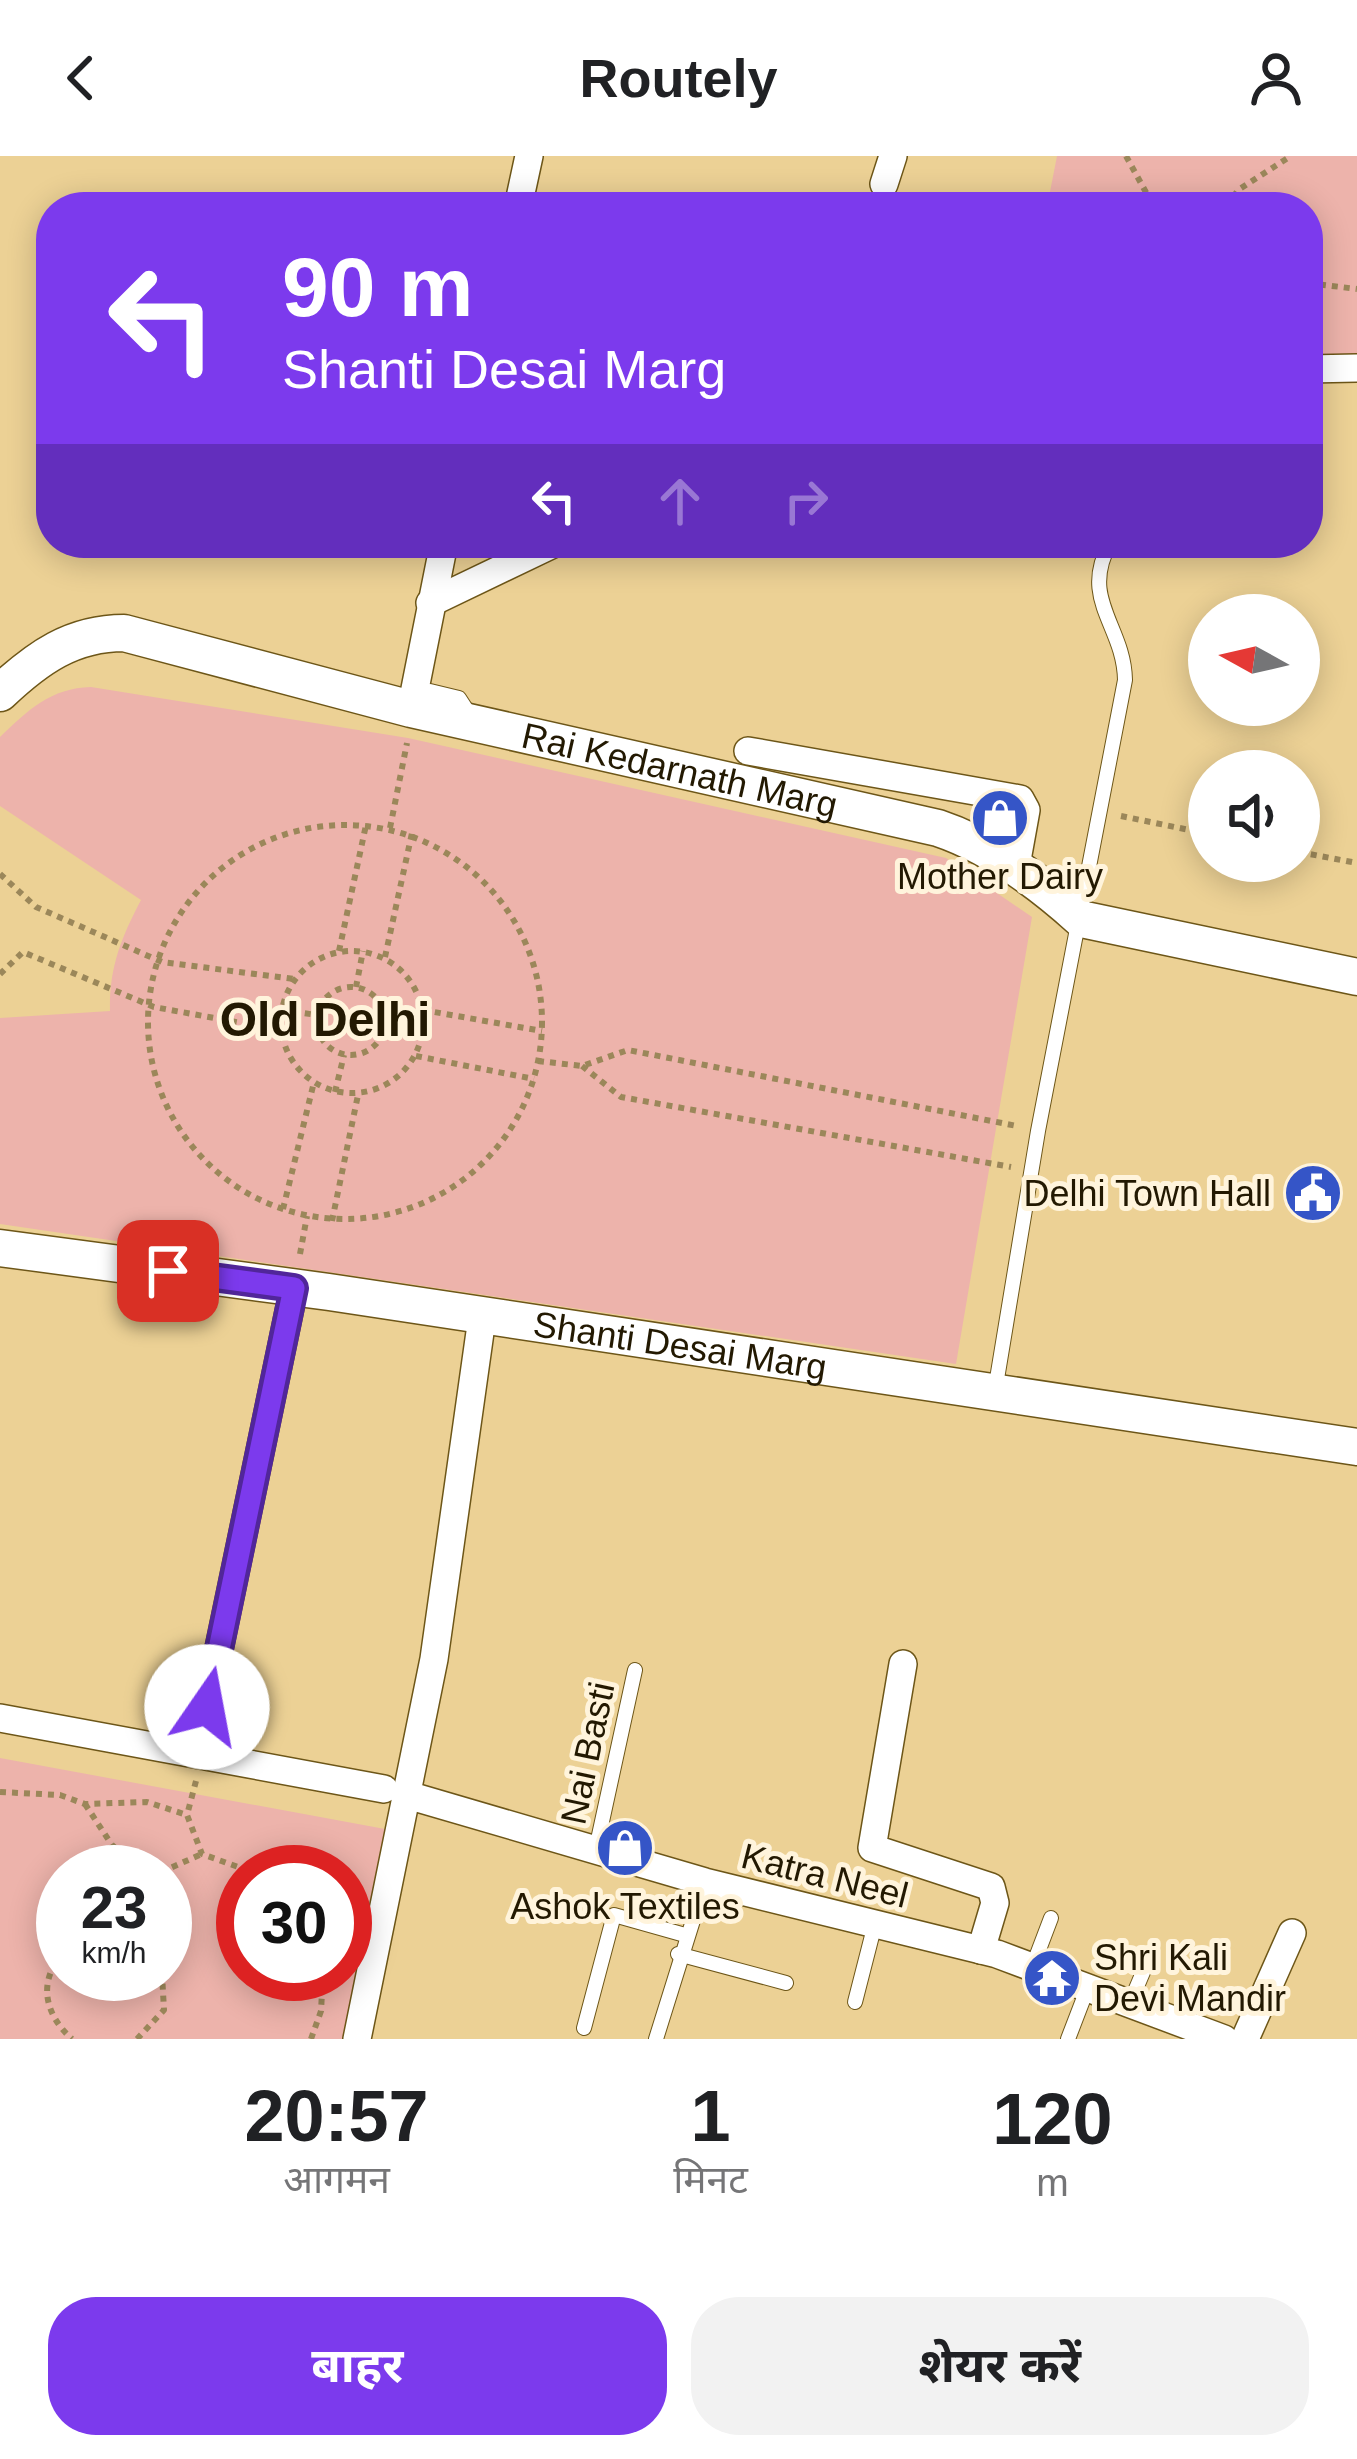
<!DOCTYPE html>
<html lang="hi">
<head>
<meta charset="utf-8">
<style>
  body { margin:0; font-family:Helvetica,"Noto Sans Devanagari",sans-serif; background:#f2f2f2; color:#202124; height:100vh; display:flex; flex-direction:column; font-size:45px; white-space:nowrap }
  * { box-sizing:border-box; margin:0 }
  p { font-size:39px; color:#757577 }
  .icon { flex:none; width:66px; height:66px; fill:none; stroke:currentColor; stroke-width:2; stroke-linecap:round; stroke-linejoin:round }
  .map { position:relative; height:1883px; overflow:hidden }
  .details { display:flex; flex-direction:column; background:#fff; flex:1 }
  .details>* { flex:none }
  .top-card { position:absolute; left:36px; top:36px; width:1287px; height:366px; border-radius:48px; box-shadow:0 6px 30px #0003; background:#7c3aed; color:#fff; overflow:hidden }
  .needle { width:78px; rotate:278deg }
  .fabs { position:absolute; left:1188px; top:438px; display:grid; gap:24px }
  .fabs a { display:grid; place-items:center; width:132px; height:132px; border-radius:50%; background:#fff; box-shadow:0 6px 30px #0003; font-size:60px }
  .speed { position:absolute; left:36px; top:1689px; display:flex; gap:24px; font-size:60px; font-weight:700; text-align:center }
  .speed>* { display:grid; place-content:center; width:156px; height:156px; border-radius:50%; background:#fff; box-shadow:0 6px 30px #0003; line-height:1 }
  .speed small { font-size:30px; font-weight:400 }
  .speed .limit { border:18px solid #d22; background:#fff; color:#111 }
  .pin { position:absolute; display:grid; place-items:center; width:102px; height:102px; color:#fff; margin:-51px; border-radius:24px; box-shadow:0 6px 18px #0006 }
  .me { position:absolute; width:132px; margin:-66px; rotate:12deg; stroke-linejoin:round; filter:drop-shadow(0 0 9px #0008) }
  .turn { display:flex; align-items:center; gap:42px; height:252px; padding:0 48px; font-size:54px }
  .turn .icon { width:156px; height:156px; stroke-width:2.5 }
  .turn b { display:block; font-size:84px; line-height:102px }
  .lanes { display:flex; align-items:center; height:114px; padding:0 48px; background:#0003; justify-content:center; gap:60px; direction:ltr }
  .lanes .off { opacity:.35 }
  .eta { display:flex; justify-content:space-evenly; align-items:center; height:204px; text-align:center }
  .eta b { font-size:72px; font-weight:700; line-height:84px }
  .primary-button { display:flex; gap:24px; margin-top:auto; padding:24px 48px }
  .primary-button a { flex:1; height:138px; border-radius:48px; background:#7c3aed; color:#fff; font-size:48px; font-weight:700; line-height:138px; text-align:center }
  .primary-button a+a { background:#f2f2f2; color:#202124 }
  header { display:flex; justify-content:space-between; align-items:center; height:156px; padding:0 48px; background:#fff; font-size:54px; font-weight:700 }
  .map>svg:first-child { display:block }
</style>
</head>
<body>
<header><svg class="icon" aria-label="back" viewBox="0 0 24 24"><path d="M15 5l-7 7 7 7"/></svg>Routely<svg class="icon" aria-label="person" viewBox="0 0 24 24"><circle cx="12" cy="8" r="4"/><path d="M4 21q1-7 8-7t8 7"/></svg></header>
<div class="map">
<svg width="1357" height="1883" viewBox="0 0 1357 1883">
  <rect width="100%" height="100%" fill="#ecd195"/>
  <g fill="#edb3ab" fill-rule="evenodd">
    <path d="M1057 0H1357V198L1308 200V51H1047Z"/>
    <path d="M91 531 408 582 946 702 1032 761 956 1208 0 1068V862L110 855C109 812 121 782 141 744L0 650V581C28 554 51 532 91 531Z"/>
    <path d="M0 1602 385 1673 346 1883H0ZM63 1716H165V1818H63ZM243 1716H345V1818H243Z"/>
  </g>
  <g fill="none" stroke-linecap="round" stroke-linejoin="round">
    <g stroke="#6d5618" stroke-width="16">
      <g id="service">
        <path d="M415 549 430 535 459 542 472 562"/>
        <path d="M995 1235 1038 975 1125 524C1124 469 1079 444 1110 387"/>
        <path d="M596 1693 635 1514"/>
        <path d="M678 1798 786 1827"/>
        <path d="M1032 1812 1051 1762"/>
        <path d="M855 1846 875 1768"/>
        <path d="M1130 1847 1149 1802"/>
        <path d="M584 1872 614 1759 685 1779"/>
        <path d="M656 1883 705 1726"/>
        <path d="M1068 1883 1088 1831"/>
      </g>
    </g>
    <g stroke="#6d5618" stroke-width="30">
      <g id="minor">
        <path d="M884 28 893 0"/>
        <path d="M518 51 529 0"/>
        <path d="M1308 213 1357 212"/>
        <path d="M430 447 555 387"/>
        <path d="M411 553 444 387"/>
        <path d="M748 595 1020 643 1026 654 1015 715"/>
        <path d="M903 1508 872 1692 991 1731 995 1747 981 1794"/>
        <path d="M0 1562 384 1633"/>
        <path d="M197 1598 294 1132"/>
        <path d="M404 1638 705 1726 997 1798 1224 1883"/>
        <path d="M357 1883 434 1503 482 1162"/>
        <path d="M1245 1883 1292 1777"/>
      </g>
    </g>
    <g stroke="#6d5618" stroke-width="39">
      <g id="tertiary">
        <path id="s1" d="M0 537C37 502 72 477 124 477L411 553 938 672C989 689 1041 727 1081 763L1357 821"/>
        <path id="s2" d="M0 1092 329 1136 1357 1291"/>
      </g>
    </g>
    <g stroke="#9b875a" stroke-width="6" stroke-dasharray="6 6" stroke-linecap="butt">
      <path d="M1126 0 1154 51"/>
      <path d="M1227 51 1238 34 1291 0"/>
      <path d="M1308 127 1357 133"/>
      <path d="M1121 660 1209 678"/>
      <circle cx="345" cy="866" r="197"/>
      <path d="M390 672 407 587"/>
      <path d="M1299 696 1357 707"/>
      <path d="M0 718 36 751 162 806 294 823"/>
      <circle cx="352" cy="866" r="71"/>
      <path d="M339 795 366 669"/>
      <path d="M385 801 412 677"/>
      <path d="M0 818 23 796 154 851 280 874"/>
      <circle cx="351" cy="865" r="34"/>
      <path d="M356 831 363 795"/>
      <path d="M281 854 317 859"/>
      <path d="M423 854 542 875"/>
      <path d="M385 871 423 876"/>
      <path d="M416 900 534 923"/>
      <path d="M538 905 582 910 628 894 1017 970"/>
      <path d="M582 910 621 941 1011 1011"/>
      <path d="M335 936 344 899"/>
      <path d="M283 1053 314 926"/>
      <path d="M332 1065 358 939"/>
      <path d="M300 1098 307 1060"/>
      <path d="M196 1625 187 1659 202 1698 252 1716"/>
      <path d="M0 1636 60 1639 85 1648 147 1646 187 1659"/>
      <path d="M85 1648 112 1689 142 1716"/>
      <path d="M161 1716 202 1698"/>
      <path d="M63 1797C37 1826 45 1859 72 1883"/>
      <path d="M137 1883 164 1854 162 1818"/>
      <path d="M311 1883 321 1855 323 1818"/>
    </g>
    <use href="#service" stroke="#fff" stroke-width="14"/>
    <use href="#minor" stroke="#fff" stroke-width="27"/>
    <use href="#tertiary" stroke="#fff" stroke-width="36"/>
  </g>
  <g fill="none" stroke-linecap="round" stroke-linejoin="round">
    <g stroke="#51269a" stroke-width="30">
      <path id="route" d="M168 1115 294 1132 207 1551"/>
    </g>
    <use href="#route" stroke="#7c3aed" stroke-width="21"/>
  </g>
  <defs>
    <g id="shop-disc" transform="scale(3)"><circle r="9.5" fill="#3555c7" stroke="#fff4dc"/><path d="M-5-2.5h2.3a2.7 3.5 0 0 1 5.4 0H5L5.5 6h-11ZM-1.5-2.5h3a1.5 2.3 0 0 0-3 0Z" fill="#fff"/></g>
    <g id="civic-disc" transform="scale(3)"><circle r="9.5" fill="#3555c7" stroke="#fff4dc"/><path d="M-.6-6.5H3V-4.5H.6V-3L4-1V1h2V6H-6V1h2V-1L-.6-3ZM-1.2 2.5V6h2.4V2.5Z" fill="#fff"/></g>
    <g id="temple-disc" transform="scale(3)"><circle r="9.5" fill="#3555c7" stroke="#fff4dc"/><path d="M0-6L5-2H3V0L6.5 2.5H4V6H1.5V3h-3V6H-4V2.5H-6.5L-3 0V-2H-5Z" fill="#fff"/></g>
  </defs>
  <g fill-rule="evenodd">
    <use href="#shop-disc" x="1000" y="662"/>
    <use href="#civic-disc" x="1313" y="1037"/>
    <use href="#shop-disc" x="625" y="1692"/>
    <use href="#temple-disc" x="1052" y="1822"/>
  </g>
  <g text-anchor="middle" stroke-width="10" stroke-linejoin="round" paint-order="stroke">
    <g font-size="36" fill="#231902" stroke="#fff4dc">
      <text dy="13" stroke="none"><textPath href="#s1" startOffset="714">Rai Kedarnath Marg</textPath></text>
      <text dy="13" stroke="none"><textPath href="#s2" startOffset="687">Shanti Desai Marg</textPath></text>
      <text transform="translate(587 1597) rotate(-78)" y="13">Nai Basti</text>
      <text transform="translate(825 1719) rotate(14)" y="13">Katra Neel</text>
    </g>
    <g font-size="36" fill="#231902" stroke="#fff4dc">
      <text x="1000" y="733">Mother Dairy</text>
      <text x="1271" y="1050" text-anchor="end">Delhi Town Hall</text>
      <text x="625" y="1763">Ashok Textiles</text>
      <text x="1094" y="1814" text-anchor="start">Shri Kali<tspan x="1094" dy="41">Devi Mandir</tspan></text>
    </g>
    <g font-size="48" font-weight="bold" fill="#231902" stroke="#fff4dc">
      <text x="325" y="880">Old Delhi</text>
    </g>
  </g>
</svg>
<div class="fabs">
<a><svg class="needle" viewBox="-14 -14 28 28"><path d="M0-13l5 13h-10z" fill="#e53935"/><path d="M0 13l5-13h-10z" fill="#757577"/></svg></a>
<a><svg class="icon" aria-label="sound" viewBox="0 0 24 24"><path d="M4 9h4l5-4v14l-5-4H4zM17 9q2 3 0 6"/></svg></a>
</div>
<div class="speed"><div>23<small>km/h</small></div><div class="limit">30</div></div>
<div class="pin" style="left:168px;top:1115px;background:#d93025"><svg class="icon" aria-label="arrive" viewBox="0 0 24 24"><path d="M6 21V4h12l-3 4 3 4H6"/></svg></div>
<svg class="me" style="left:207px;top:1551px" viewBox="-20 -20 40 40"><circle r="19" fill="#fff"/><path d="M0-13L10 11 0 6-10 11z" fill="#7c3aed"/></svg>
<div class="top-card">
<div class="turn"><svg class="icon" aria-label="left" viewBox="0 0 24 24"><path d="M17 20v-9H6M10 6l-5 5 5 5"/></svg><div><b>90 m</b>Shanti Desai Marg</div></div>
<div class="lanes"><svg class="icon" aria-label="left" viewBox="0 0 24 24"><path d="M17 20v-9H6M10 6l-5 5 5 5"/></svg><svg class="icon off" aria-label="ahead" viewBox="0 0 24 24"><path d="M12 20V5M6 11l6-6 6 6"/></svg><svg class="icon off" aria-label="right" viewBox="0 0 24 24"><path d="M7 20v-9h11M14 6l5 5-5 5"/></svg></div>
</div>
</div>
<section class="details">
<div class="eta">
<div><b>20:57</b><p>आगमन</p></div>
<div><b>1</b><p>मिनट</p></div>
<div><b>120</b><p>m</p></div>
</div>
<div class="primary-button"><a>बाहर</a><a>शेयर करें</a></div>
</section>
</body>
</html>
